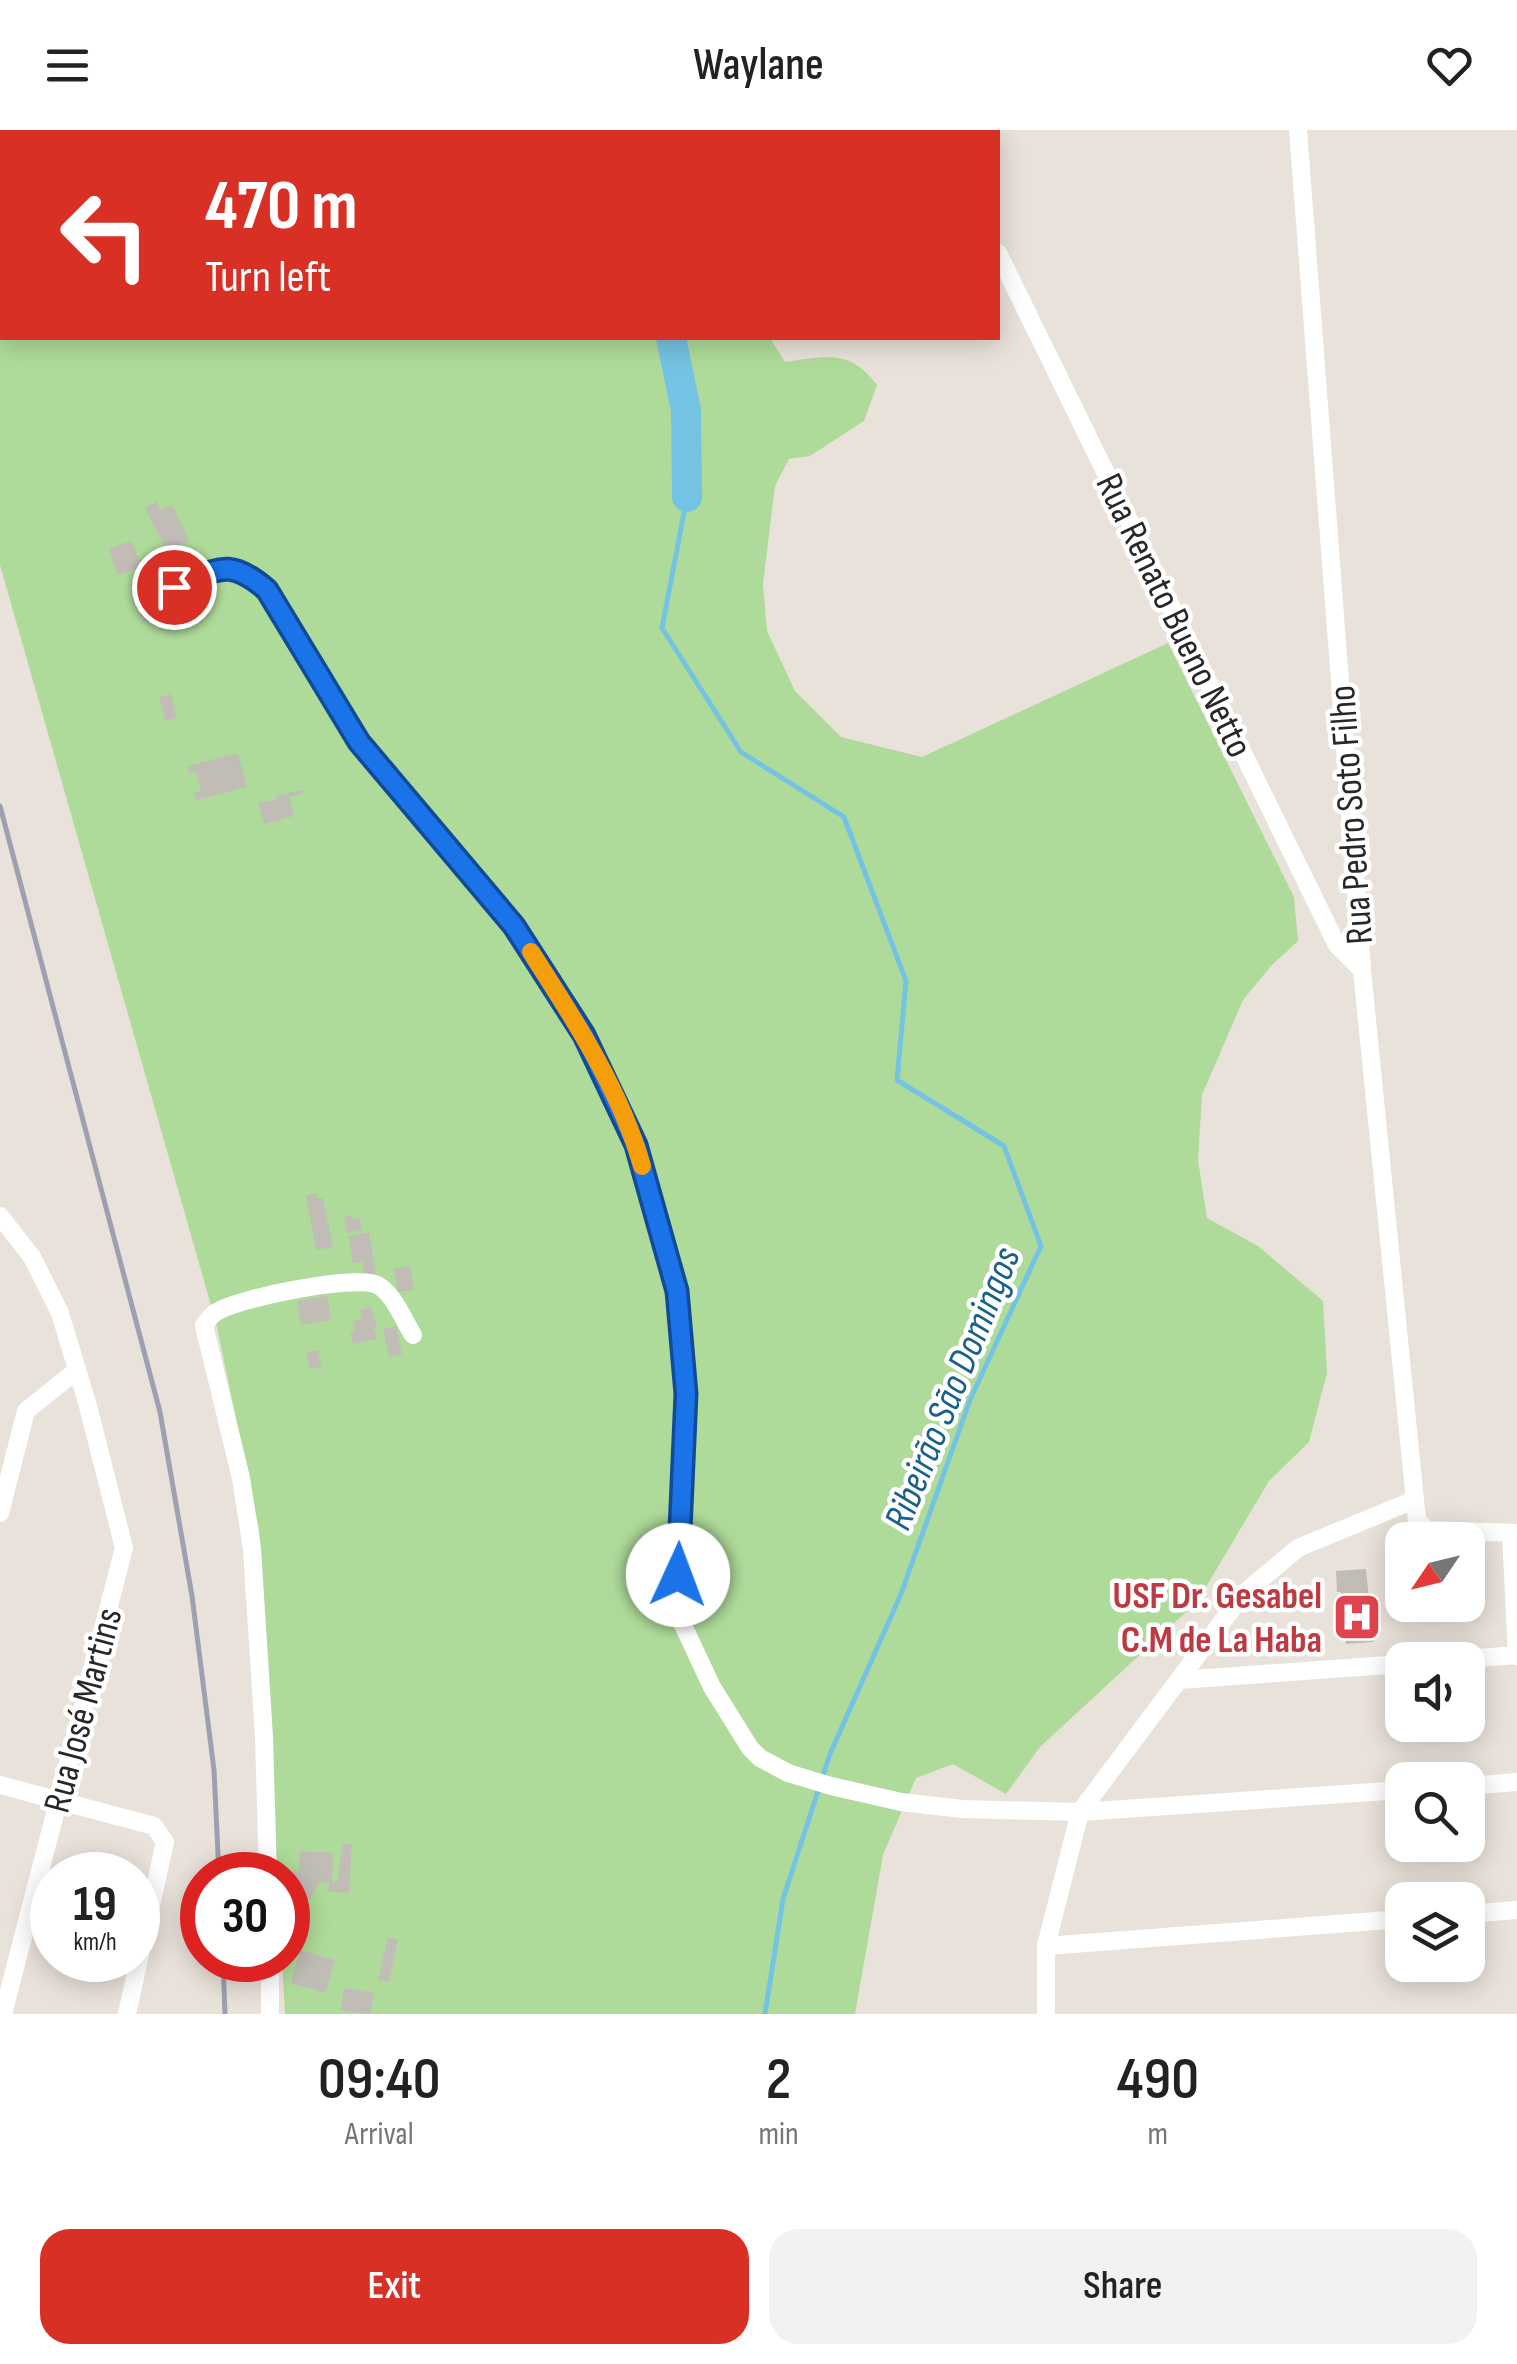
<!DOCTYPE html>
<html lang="en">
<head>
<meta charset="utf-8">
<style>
  body { margin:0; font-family:"Sofia Sans Condensed",sans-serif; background:#f2f2f2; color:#222; height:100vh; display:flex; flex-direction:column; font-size:38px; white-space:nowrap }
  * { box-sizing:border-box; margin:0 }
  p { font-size:32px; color:#767676 }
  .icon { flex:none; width:55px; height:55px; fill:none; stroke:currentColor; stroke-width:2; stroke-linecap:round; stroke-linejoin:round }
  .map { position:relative; height:1884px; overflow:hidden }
  .panel { display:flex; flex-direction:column; background:#fff; flex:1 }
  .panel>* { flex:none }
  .top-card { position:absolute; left:0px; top:0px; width:1000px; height:210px; box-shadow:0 5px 25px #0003; background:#d93025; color:#fff; overflow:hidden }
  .needle { width:65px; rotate:235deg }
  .buttons { position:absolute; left:1385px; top:1392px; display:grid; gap:20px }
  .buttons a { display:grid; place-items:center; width:100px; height:100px; border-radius:20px; background:#fff; box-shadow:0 5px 25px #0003; font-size:50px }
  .speed { position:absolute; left:30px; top:1722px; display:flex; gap:20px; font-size:50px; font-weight:700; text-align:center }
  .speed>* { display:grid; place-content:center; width:130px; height:130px; border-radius:50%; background:#fff; box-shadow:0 5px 25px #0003; line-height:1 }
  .speed small { font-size:25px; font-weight:400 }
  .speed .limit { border:15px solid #d22; background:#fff; color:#111 }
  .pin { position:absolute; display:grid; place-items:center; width:85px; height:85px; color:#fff; margin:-42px; border:5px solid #fff; border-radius:50%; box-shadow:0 2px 10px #0007 }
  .me { position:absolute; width:110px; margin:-55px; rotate:2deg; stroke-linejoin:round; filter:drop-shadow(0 0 8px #0008) }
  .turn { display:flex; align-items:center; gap:35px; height:210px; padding:0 40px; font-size:45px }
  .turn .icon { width:130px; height:130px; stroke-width:2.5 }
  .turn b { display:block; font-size:70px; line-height:85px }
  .eta { display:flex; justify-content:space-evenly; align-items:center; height:170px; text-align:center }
  .eta b { font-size:60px; font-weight:600; line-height:70px }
  .action { display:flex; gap:20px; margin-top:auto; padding:20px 40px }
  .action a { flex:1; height:115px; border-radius:30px; background:#d93025; color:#fff; font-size:40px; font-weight:600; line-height:115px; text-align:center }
  .action a+a { background:#f2f2f2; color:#222 }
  header { display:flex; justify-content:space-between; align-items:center; height:130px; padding:0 40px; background:#fff; font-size:45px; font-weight:600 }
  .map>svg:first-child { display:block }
</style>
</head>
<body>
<header><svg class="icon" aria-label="menu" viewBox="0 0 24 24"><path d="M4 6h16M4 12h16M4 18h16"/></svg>Waylane<svg class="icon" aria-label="heart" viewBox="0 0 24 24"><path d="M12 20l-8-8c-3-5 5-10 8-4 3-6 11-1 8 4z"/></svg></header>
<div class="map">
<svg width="1517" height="1884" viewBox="0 0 1517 1884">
  <rect width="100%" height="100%" fill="#e9e2da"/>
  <path fill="#afdb9a" d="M0 0H722L724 2H2V208H770L785 232C825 226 851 219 877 255L864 291 810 326 789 329 775 356 763 454 767 501 795 561 841 607 922 627 1168 513 1294 767 1298 811 1271 836 1243 870 1202 965 1198 1030 1207 1088 1258 1116 1323 1171 1327 1243 1309 1312 1269 1351 1197 1472 1040 1617 1006 1664 953 1634 916 1648 883 1725 855 1884H285L282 1830H288V1745H277L259 1398 216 1193 0 435Z"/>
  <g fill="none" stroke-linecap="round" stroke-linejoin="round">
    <path stroke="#75c3e2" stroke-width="5" d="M687 367 662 498 741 622 844 687 906 851 897 950 1004 1016 1041 1116 970 1270 901 1464 830 1624 783 1769 765 1884"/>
    <g stroke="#75c3e2" stroke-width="30">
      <path d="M606 0 608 2"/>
      <path d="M671 208 686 280 687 367"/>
    </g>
  </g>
  <g fill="#c1bcb6">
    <path d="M157 372 161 380 172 375 189 410 167 421 145 378Z"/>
    <path d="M132 411 139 430 143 429 145 437 117 445 109 418Z"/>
    <path d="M144 451 149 465 142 467 144 474 166 467 171 483 143 492 131 455Z"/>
    <path d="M182 468 187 479 175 484 171 472Z"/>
    <path d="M171 564 177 588 165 591 159 567Z"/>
    <path d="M238 623 247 657 196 670 194 663 201 661 196 642 189 643 187 636Z"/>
    <path d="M302 660 303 664 289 667 294 686 264 694 258 672 276 670 275 666Z"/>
    <path d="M317 1063 318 1069 323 1068 333 1117 316 1120 306 1066Z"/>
    <path d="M351 1085 352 1089 360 1088 362 1100 347 1103 344 1087Z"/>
    <path d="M369 1102 376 1143 364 1145 362 1132 353 1133 349 1106Z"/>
    <path d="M410 1136 414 1160 398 1162 394 1138Z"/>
    <path d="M327 1166 331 1190 301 1195 297 1171Z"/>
    <path d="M371 1177 377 1197 374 1198 377 1209 353 1214 350 1202 355 1201 353 1191 362 1188 360 1180Z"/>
    <path d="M396 1196 402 1224 389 1227 383 1199Z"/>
    <path d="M318 1220 322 1237 310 1239 306 1222Z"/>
    <path d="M1366 1439 1373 1512 1346 1514 1341 1462H1337L1336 1441Z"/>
    <path d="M343 1713 352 1714 349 1763 328 1762 329 1753 319 1752 310 1770 291 1760 294 1755 288 1752 294 1739 299 1742 300 1721 333 1723 332 1752H337Z"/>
    <path d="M388 1807 398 1810 389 1852 378 1850Z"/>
    <path d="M300 1820 335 1830 325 1863 291 1853Z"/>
    <path d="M344 1858 374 1863 370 1884 341 1880Z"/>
  </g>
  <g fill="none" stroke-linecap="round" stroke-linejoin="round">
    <g stroke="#fff" stroke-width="18">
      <path d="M937 0 939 2"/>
      <path d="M1298 0 1362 840 1417 1390 1427 1400 1517 1403"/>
      <path d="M998 123 1337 815 1362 840"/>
      <path d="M175 457C218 439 229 426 267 460L359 612 514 796 584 905 636 1015 677 1161 686 1264 678 1445 682 1493 712 1557 750 1618 760 1628 788 1643 831 1656 901 1672 962 1679 1080 1682 1402 1660"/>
      <path d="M0 1086 32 1127 60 1183 88 1276 124 1418 3 1884"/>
      <path d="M0 1383 26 1281 77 1240"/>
      <path d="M1511 1404 1517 1526"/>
      <path d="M1452 1530 1517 1525"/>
      <path d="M1180 1550 1402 1534"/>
      <path d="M0 1655 154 1696 165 1712 127 1884"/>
      <path d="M1468 1656 1517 1652"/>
      <path d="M268 1745 264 1607 252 1419 241 1348 204 1196C208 1188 212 1184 220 1180 246 1167 349 1146 375 1154 392 1160 404 1191 413 1205"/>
      <path d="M1468 1784 1517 1780"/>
      <path d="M1046 1816 1402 1789"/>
      <path d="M270 1884V1830"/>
      <path d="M1046 1884V1816L1080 1682 1243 1464 1298 1418 1414 1370"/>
    </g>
    <g stroke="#9da0b0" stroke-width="5">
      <path d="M0 676 160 1282 192 1466 214 1640 219 1745"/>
      <path d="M223 1830 225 1884"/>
    </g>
  </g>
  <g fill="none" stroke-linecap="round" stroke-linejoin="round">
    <g stroke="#114b97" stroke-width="25">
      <path id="route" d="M174 457C218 440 228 426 267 460L359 612 514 796 584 905 636 1015 677 1161 686 1264 678 1445"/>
    </g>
    <use href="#route" stroke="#1a73e8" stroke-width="18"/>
    <path stroke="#f59e0b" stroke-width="18" d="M531 822C574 889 620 959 642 1036"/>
  </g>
  <defs>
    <g id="hospital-square" transform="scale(2.5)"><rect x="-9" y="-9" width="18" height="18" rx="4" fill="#e0444e" stroke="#fff"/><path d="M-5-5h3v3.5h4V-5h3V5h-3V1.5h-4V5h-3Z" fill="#fff"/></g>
  </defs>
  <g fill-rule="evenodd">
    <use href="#hospital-square" x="1357" y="1487"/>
  </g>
  <g text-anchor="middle" stroke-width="9" stroke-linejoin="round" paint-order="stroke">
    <g font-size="38" fill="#272727" stroke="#fff">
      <text transform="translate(1175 485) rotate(64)" y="13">Rua Renato Bueno Netto</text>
      <text transform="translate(1350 685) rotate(-94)" y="13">Rua Pedro Soto Filho</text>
      <text transform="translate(82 1580) rotate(-75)" y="13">Rua José Martins</text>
    </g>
    <g font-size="38" font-weight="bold" fill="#be3a42" stroke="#fff" text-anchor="end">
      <text x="1322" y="1478">USF Dr. Gesabel<tspan x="1322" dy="44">C.M de La Haba</tspan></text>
    </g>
    <g font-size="40" font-style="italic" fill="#19618a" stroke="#fff">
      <text transform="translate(951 1258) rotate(-68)" y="14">Ribeirão São Domingos</text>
    </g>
  </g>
</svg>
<div class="buttons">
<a><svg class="needle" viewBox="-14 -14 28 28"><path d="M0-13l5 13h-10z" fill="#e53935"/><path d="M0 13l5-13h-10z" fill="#767676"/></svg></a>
<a><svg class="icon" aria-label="sound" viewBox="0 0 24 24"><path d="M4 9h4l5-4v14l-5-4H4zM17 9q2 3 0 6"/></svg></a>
<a><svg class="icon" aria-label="search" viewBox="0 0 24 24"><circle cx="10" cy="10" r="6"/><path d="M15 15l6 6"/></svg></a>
<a><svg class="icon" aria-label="layers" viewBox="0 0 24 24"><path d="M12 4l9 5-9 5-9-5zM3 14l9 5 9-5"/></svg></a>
</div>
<div class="speed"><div>19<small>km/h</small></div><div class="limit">30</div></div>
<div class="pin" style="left:174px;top:457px;background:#d93025"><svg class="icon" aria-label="arrive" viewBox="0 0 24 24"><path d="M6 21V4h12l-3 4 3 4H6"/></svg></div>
<svg class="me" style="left:678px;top:1445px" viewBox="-20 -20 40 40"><circle r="19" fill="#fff"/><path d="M0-13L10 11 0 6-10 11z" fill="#1a73e8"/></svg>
<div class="top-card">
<div class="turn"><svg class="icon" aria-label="left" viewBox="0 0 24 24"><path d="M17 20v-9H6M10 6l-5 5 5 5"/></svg><div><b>470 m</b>Turn left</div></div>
</div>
</div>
<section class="panel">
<div class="eta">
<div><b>09:40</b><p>Arrival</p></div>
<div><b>2</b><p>min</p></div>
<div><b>490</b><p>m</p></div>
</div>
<div class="action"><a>Exit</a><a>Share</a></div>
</section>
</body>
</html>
